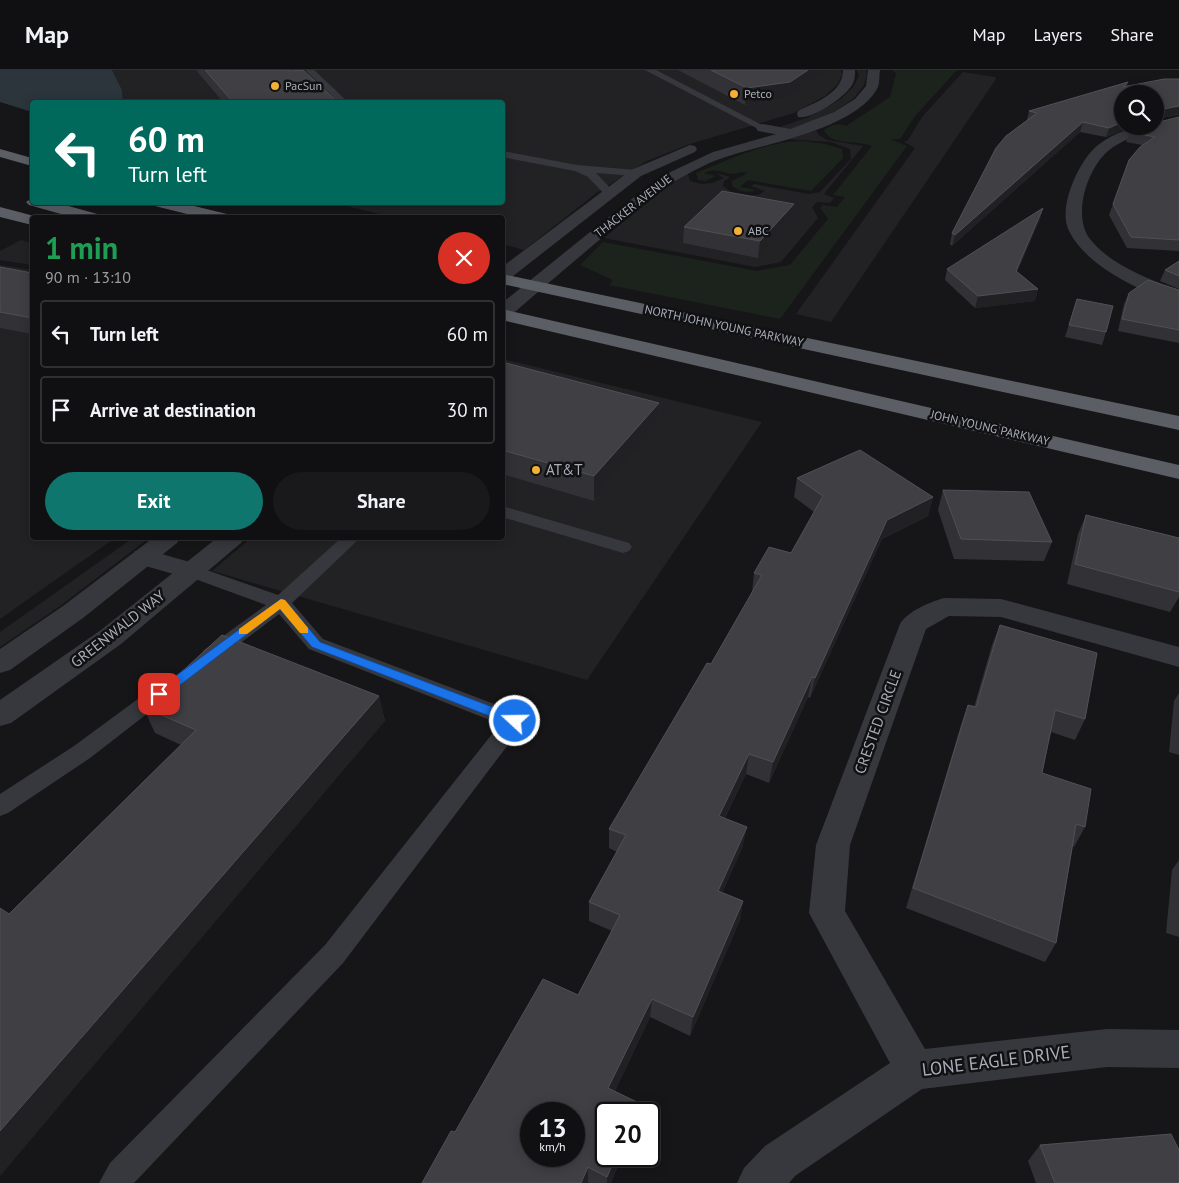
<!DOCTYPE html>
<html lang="en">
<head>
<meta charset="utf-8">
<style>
  body { margin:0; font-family:"PT Sans",sans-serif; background:#19191b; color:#f1f3f6; height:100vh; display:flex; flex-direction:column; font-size:19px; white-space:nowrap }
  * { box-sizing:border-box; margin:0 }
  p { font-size:16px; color:#9c9d9f }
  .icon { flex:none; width:28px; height:28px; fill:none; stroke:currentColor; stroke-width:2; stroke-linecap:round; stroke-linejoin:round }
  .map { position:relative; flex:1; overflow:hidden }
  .details { position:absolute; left:30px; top:145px; width:475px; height:325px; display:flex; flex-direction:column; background:#101012; border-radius:5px; box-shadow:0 2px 12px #0003,0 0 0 1px #303032 }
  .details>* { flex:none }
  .banner { position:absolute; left:30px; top:30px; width:475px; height:105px; border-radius:5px; box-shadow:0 2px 12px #0003,0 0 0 1px #303032; background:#00695c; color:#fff; overflow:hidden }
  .fabs { position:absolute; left:1114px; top:15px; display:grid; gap:10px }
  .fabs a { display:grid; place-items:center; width:50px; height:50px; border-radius:50%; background:#101012; box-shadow:0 2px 12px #0003,0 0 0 1px #303032; font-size:25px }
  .speed { position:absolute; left:520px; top:1032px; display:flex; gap:10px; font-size:25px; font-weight:700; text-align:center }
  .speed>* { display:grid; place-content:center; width:65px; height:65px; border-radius:50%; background:#101012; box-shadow:0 2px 12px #0003,0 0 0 1px #303032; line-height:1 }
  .speed small { font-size:12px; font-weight:400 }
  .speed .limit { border:2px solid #111; border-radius:8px; background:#fff; color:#111 }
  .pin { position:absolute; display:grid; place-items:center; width:42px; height:42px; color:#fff; margin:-21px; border-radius:10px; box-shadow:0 2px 8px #0006 }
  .me { position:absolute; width:55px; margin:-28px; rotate:291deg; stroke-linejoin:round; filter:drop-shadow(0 0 4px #0008) }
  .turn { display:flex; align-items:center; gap:18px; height:105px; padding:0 15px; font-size:22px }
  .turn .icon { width:65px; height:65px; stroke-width:2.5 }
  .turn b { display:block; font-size:35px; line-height:42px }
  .round { display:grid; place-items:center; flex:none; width:52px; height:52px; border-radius:26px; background:#19191b }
  .overview { display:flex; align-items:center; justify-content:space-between; height:85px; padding:0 15px }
  h1 { font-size:30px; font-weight:800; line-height:38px; color:#1e9e55 }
  .button { display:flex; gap:10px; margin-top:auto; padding:10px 15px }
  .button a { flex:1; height:58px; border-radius:30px; background:#0f766e; color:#fff; font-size:20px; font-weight:800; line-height:58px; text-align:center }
  .button a+a { background:#19191b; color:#f1f3f6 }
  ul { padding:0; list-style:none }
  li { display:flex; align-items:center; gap:15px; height:68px; margin:0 10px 8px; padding:0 5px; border:2px solid #303032; border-radius:5px }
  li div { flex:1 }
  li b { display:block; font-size:19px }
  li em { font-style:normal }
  header { display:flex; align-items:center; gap:30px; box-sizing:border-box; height:70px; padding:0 25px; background:#101012; border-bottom:1px solid #303032 }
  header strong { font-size:24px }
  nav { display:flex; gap:28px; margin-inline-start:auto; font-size:18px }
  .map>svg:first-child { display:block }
</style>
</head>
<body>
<header>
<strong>Map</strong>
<nav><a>Map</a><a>Layers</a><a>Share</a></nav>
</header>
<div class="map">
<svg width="1179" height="1113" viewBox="0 0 1179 1113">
  <rect width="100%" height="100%" fill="#161618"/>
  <g fill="#222225">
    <path d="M112 0H841L842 5 837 15 825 26 794 43 690 74 647 91 599 121 524 180 503 174 502 148 392 147 334 133 502 132V32H123L122 20Z"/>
    <path d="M857 0H866L867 5 864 15 854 28 837 40 813 51 788 60 777 58 809 47 841 29 853 17 859 6Z"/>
    <path d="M963 2 995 7 996 9 831 252 796 244 915 78 904 72 908 70 922 47Z"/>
    <path d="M816 60 819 65 827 70 863 76 824 124 834 128 830 133 817 132 812 137 818 148 781 192 755 197 604 168 659 122 688 104 690 111 702 114 712 113 724 108 716 103 730 107 724 111 723 116 731 122 748 125H758L765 121 751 116 754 114 809 124 820 122 851 89 850 79 831 72 786 69Z"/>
    <path d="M21 170 32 173V195L0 190V181Z"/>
    <path d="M0 195 32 200V468H115L0 549Z"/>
    <path d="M503 289 762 352 587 610 212 501 251 468H502Z"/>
    <path d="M133 468H149L60 536 0 577V562Z"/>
  </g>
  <g fill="#1c231d">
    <path d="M893 0H957L915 46 900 69H890L907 76 780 249 609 215 613 210 580 195 603 172 757 201 790 195 828 149 820 138 823 135 837 137 845 127 833 125 872 76C858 70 831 76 824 60 830 55 839 53 846 56L890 27 896 4Z"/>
    <path d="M803 71 825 74 842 79 843 88 811 121 748 110 740 117 756 120C747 124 739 121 732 116V111L748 103C741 101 738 104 732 104 720 102 715 98 704 103L716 106 705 111 698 110 696 103C729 90 766 71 803 71Z"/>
  </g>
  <path fill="#2c353c" d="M0 0H112L122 20 123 32H32V42L0 32Z"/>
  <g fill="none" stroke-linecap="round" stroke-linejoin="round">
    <g fill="#37383d" fill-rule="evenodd">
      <path d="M305 0H314L348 32H339Z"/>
      <path d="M645 0H656L768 58 760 60Z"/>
      <path d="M502 81 577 95 636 100 641 103 636 106 596 103 615 123 609 126 605 125 588 107 575 101 502 87Z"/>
      <path d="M502 436 629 473 632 477 629 481 623 483 502 447Z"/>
      <path d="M341 468H360L292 533 323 569 523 645 526 651 343 893 134 1113H99L110 1093 325 875 500 654 309 579 279 544 218 590 211 592 204 590 201 585 204 580 266 535 184 505 182 501 184 497 191 495 198 497 278 525Z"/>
      <path d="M172 606 179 609 183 614 179 619 90 688 8 743 0 746V724L74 676 165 609Z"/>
    </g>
    <g fill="#37383d" fill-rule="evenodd">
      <path d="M1155 53 1159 56 1157 59C1140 64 1121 70 1108 81 1087 99 1072 146 1090 169 1110 195 1149 209 1179 221V232C1143 224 1086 196 1069 161 1057 138 1079 90 1098 75 1115 62 1134 56 1155 56Z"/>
      <path d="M763 54 796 60 798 63 791 67 758 61 756 58 758 55Z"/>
      <path d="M144 479 200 495 204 501 200 507 191 509 135 493 131 487 135 481Z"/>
      <path d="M944 528 1001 529 1179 577V597L1001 547 949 546 926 559 850 775 845 841 925 979 1107 959 1179 960V998L1107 997 922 1019 795 1106 789 1113H737L744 1098 765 1076 890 993 809 843 816 775 900 554C908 541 930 532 944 528Z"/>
    </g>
    <g fill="#37383d" fill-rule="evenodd">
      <path d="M843 0H855C855 6 855 10 852 15 845 27 812 50 798 47L797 44 798 41C816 32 843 23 843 0Z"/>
      <path d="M868 0H880C879 6 880 14 877 19 853 61 760 74 717 90 674 107 639 137 604 166 572 193 540 220 509 247L502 248V233L621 137 664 105 713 82 780 63 834 42 855 29 866 16Z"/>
      <path d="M690 75 695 76 697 79 695 82 641 106 508 210 502 211V197L631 100Z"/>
      <path d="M153 468H180L177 473 83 548 10 600 0 603V579L63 536Z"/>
      <path d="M217 468H244L241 473 121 574 11 653 0 656V630L101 560Z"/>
    </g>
    <g fill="#5b5e65" fill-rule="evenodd">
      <path d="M0 79 32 88V96L0 87Z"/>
      <path d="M32 128V132H54L101 145 103 148H75L29 135 26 132Z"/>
      <path d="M149 132H178L231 145 233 148H203L151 135Z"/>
      <path d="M0 137 38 147V148H32V155L0 147Z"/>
      <path d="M502 204 1179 346V360L502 214Z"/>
      <path d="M502 239 1179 395V409L502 250Z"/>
    </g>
  </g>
  <g fill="#323236">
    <path d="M196 0H289L338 32H223Z"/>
    <path d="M678 0H833L787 28 745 35Z"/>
    <path d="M1164 9H1179V45L1155 49V24H1122V56H1136L1132 57 1106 67 1080 62 952 176 950 174 952 163 996 78 1006 66 1027 50 1029 41 1128 12 1127 16Z"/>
    <path d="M1179 47V181L1127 178 1109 145 1129 90 1142 75 1126 72 1130 62Z"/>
    <path d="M794 134 792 149 758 188 683 173 684 157Z"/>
    <path d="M1043 138 1040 149 1017 202 1038 219 1035 231 975 238 945 210 947 199Z"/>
    <path d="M1179 191V219L1160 211 1165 200Z"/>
    <path d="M0 197 32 203V264L0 258Z"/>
    <path d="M1179 220V273L1118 261 1124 234 1129 223Z"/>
    <path d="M1077 229 1106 262 1102 275 1065 267Z"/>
    <path d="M502 292 659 333 657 357 594 431 502 404Z"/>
    <path d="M797 408 933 427 928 446 882 469 810 628 808 627 769 713 746 704 725 748 743 776 722 823 743 831 740 850 690 966 650 947 615 1021 606 1086H622L611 1113H589L455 1062 578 925 612 861 589 851V832L617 782 609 778V759L711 594 752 522 754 503 791 483 814 442 794 427Z"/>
    <path d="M943 420 1052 472 1044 491 954 489 938 440Z"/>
    <path d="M1086 445 1179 468V527L1170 542 1067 514 1078 464Z"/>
    <path d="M1000 555 1085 649 1075 670 1051 662 1042 703 1085 757 1074 777 1073 776 1056 873 1045 892 906 838 961 655 968 635 974 637 992 575Z"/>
    <path d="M1179 623V685L1169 682 1174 631Z"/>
    <path d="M379 626 385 651 9 844 181 675 155 663 143 637Z"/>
    <path d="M1179 790V867L1166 863 1172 800Z"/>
    <path d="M1040 1075 1179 1113H1036L1028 1091Z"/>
  </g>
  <g fill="#212124">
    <path d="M808 0H833L787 28 745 35 747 18Z"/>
    <path d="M1179 36V45L1155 49V45L1158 40Z"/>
    <path d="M1083 52 1080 62 952 176 955 165Z"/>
    <path d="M1122 52V56H1136L1132 57 1106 67 1109 58Z"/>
    <path d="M794 134 792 149 758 188 760 171Z"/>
    <path d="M1043 138 1040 149 1012 212 1016 201Z"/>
    <path d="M1038 219 1035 231 975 238 978 226Z"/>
    <path d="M659 333 657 357 594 431V406Z"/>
    <path d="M933 427 928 446 882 469 810 628 815 608 887 450Z"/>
    <path d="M812 607 808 627 769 713 773 692Z"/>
    <path d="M379 626 385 651 0 1106V1061Z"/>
    <path d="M749 684 746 704 716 766 719 746Z"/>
    <path d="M747 757 743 776 715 840 718 821Z"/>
    <path d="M743 831 740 850 690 966 693 947Z"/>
    <path d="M652 929 650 947 608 1036V1018Z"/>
    <path d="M639 1033V1044H635Z"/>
    <path d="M616 1086H622L611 1113H607V1107Z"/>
    <path d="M588 1097V1113H581Z"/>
  </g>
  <g fill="#3f3f44" stroke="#4f5156" fill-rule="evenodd">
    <path d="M205 0H289L291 1 303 0 338 32H233Z"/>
    <path d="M711 0H808L790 12 747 18Z"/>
    <path d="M1164 9H1179V36L1158 40 1156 45H1155V24H1122V52L1109 58 1083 52 955 165 952 163 996 78 1006 66 1037 43 1029 41 1128 12 1123 17Z"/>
    <path d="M1179 47V170L1131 167 1113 134 1129 90 1140 77 1155 67 1130 62 1145 56H1155V53Z"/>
    <path d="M722 121 794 134 760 171 684 157Z"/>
    <path d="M1043 138 1016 201 1038 219 978 226 947 199Z"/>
    <path d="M1179 191V206L1165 200Z"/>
    <path d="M0 197 32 203V248L0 242Z"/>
    <path d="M1148 210 1179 220V260L1122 249 1129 223Z"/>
    <path d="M1077 229 1113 236 1106 262 1069 255Z"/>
    <path d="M502 292 659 333 594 406 502 380Z"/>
    <path d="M860 380 933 427 887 450 815 608 812 607 773 692 749 684 719 746 747 757 718 821 743 831 693 947 652 929 608 1018 639 1033 635 1044H606V1086H616L607 1107 588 1097 581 1113H422L451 1061 455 1062 543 909 578 925 620 845 589 832 626 765 609 759 707 593 711 594 762 505 754 503 769 477 791 483 823 426 797 408ZM531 1044H574V1086H531Z"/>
    <path d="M943 420 1029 422 1052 472 961 469Z"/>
    <path d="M1086 445 1179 468V522L1075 494Z"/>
    <path d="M1000 555 1097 583 1085 649 1055 640 1042 703 1091 719 1085 757 1076 754 1056 873 913 818 968 635 976 637Z"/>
    <path d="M222 565 379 626 0 1061V838L9 844 196 660 143 637Z"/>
    <path d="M1171 1064 1179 1080V1113H1055L1040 1075Z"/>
  </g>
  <path fill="#1a73e8" stroke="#114b97" d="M281 529 285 530 320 572 519 647 521 651 519 654H510L312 577 280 539 163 628H155L153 624 155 621Z"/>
  <path fill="#f59e0b" d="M281 529 285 530 308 558V563H300L280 539 247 564H239V559Z"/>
  <g fill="#f2b134" stroke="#111113" stroke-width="2">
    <circle cx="275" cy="16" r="5"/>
    <circle cx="734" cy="24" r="5"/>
    <circle cx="738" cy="161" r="5"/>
    <circle cx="536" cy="400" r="5"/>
  </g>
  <g text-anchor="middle" stroke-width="5" stroke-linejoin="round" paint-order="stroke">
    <g font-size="12" fill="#a8adb8" stroke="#111113" text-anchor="start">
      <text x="285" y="20">PacSun</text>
      <text x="744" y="28">Petco</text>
      <text x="748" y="165">ABC</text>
    </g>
    <g font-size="12" fill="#a8adb8" stroke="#111113">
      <text transform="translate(633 136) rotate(-38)" y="4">THACKER AVENUE</text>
      <text transform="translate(724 256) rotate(12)" y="4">NORTH JOHN YOUNG PARKWAY</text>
      <text transform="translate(990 358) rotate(13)" y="4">JOHN YOUNG PARKWAY</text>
    </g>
    <g font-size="15" fill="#a8adb8" stroke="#111113" text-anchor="start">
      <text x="546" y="405">AT&amp;T</text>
    </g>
    <g font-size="15" fill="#a8adb8" stroke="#111113">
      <text transform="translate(118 559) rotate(-38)" y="5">GREENWALD WAY</text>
      <text transform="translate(878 652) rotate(-70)" y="5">CRESTED CIRCLE</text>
    </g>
    <g font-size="18" fill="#a8adb8" stroke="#111113">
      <text transform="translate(996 991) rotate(-7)" y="6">LONE EAGLE DRIVE</text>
    </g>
  </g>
</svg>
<div class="fabs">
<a><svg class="icon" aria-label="search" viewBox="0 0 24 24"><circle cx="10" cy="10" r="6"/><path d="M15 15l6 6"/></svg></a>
</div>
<div class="speed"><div>13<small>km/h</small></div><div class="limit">20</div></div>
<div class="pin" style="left:159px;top:624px;background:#d93025"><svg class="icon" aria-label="arrive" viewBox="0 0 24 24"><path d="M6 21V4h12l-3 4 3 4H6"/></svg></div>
<svg class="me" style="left:515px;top:651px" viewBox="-20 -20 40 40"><circle r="17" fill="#1a73e8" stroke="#fff" stroke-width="3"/><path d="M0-11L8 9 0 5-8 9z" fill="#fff"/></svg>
<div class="banner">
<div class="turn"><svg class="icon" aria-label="left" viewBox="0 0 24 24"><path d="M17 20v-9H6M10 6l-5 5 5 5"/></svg><div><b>60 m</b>Turn left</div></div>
</div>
<section class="details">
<div class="overview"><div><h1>1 min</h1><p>90 m · 13:10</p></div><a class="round" style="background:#d93025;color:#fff"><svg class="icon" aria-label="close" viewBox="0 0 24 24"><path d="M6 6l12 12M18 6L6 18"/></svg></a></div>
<ul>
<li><svg class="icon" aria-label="left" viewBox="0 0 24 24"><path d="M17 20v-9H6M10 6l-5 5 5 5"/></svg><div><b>Turn left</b></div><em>60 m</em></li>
<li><svg class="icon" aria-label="arrive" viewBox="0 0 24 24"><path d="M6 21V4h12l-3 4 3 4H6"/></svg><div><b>Arrive at destination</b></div><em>30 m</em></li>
</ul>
<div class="button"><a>Exit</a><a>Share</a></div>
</section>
</div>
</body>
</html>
